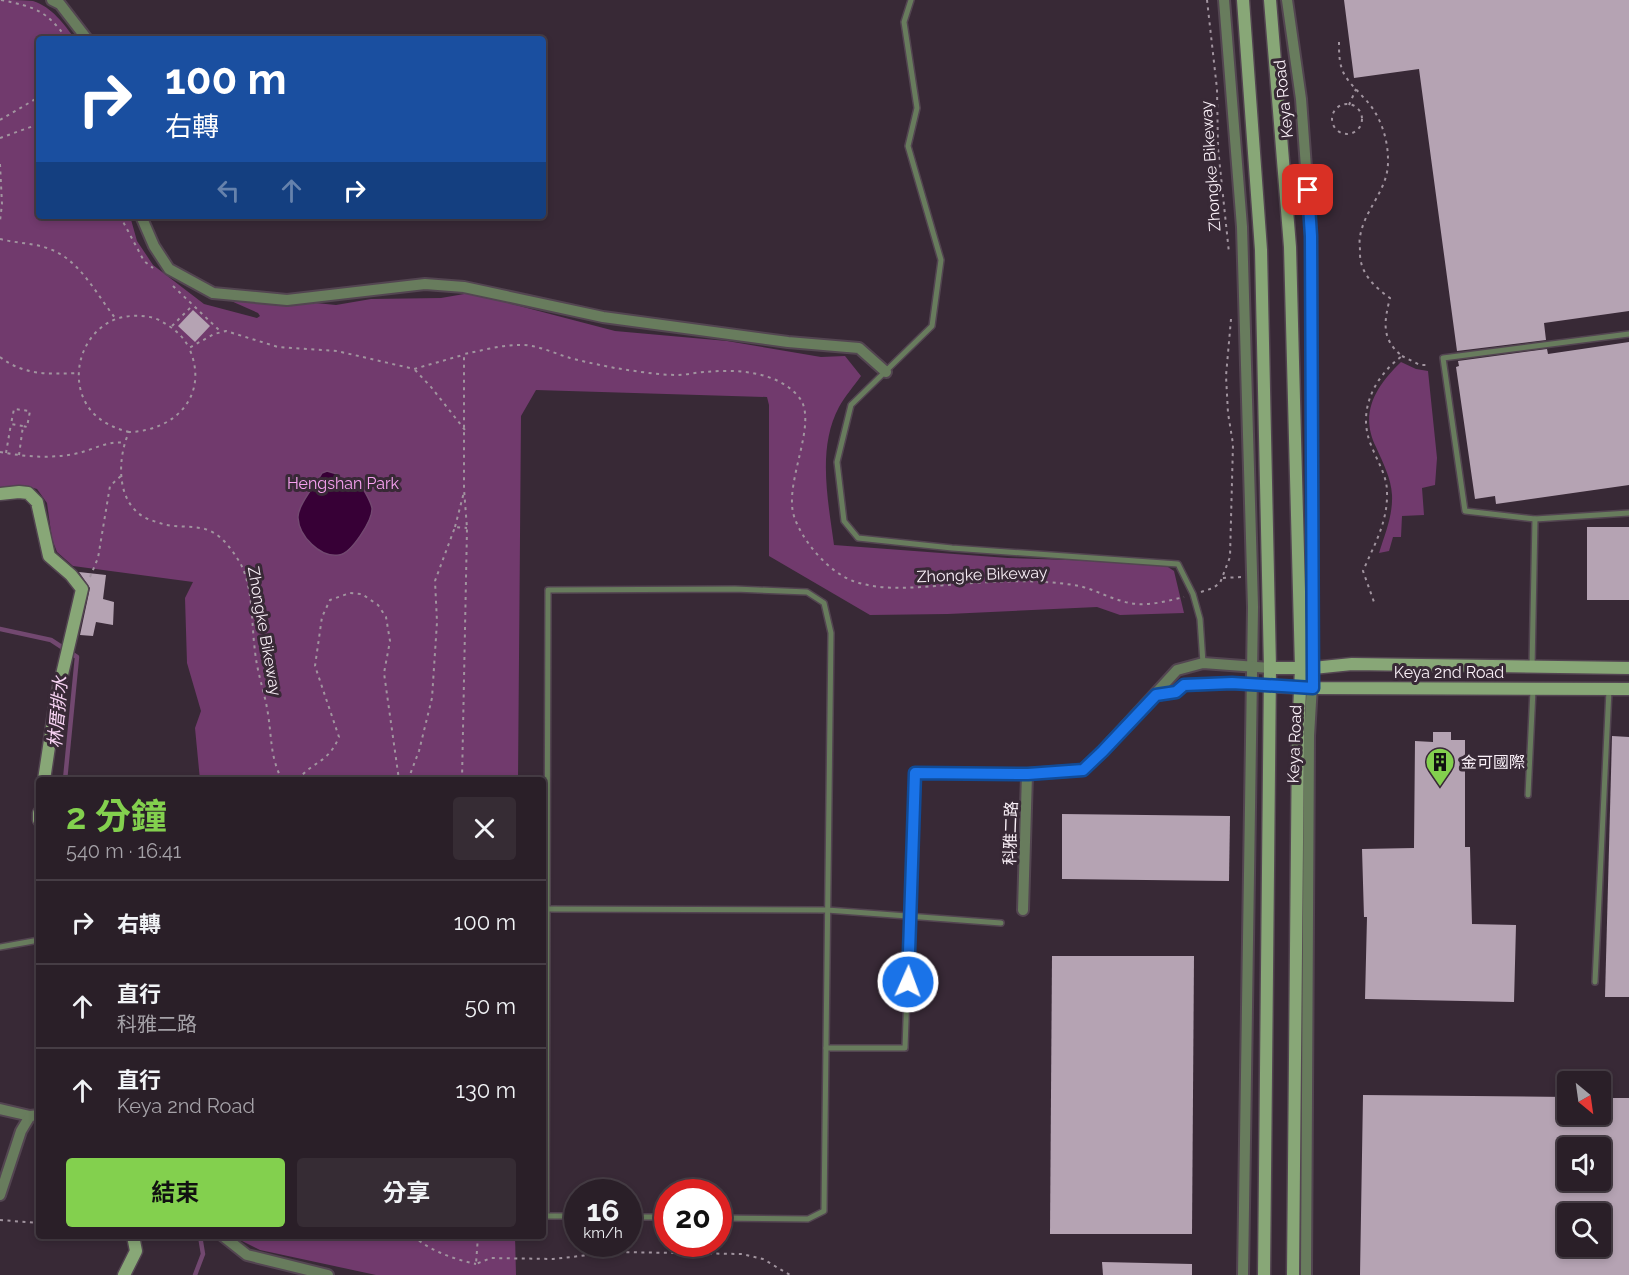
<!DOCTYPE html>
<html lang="zh-TW">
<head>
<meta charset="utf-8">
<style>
  body { margin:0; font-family:Raleway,"Noto Sans TC",sans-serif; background:#362c34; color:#f1f3f6; height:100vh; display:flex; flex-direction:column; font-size:22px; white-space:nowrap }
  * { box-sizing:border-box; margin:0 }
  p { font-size:20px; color:#a5a2a8 }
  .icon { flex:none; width:33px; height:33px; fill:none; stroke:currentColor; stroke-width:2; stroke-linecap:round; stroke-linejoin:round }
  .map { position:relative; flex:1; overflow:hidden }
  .drawer { position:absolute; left:36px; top:777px; width:510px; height:462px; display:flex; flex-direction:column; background:#2a1f28; border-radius:6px; box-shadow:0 3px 9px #0003,0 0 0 2px #463d45 }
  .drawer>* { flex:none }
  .hud { position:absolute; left:36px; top:36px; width:510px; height:183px; border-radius:6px; box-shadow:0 3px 9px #0003,0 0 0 2px #463d45; background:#1a4fa0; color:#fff; overflow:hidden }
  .needle { width:39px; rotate:151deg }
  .tools { position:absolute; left:1557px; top:1071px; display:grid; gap:12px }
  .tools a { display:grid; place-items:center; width:54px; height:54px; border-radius:6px; background:#2a1f28; box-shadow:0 3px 9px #0003,0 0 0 2px #463d45; font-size:30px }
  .speed { position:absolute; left:564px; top:1179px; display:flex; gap:12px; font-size:30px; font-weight:700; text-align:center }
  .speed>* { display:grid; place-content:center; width:78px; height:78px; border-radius:50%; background:#2a1f28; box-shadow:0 3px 9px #0003,0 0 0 2px #463d45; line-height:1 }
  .speed small { font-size:15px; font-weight:400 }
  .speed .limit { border:9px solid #d22; background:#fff; color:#111 }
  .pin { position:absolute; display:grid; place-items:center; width:51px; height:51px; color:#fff; margin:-26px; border-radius:12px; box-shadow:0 3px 9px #0006 }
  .me { position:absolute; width:66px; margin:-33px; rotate:2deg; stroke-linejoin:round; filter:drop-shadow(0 0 4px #0008) }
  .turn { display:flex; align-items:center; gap:21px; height:126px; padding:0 30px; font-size:27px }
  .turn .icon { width:78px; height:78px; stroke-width:2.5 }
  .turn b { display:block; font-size:42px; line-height:51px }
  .lanes { display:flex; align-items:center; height:57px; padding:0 30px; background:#0003; justify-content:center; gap:30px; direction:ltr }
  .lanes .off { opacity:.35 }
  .round { display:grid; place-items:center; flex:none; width:63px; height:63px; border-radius:6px; background:#362c34 }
  .headline { display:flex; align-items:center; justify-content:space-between; height:102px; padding:0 30px }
  h1 { font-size:36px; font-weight:700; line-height:45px; color:#83d04e }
  .action { display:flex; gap:12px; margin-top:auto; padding:12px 30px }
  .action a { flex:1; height:69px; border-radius:6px; background:#83d04e; color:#111; font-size:24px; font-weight:700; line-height:69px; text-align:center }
  .action a+a { background:#362c34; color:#f1f3f6 }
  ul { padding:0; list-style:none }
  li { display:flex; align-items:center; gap:18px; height:84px; padding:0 30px; border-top:2px solid #463d45 }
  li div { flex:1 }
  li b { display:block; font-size:22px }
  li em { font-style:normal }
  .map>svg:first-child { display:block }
</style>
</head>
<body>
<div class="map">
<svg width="1629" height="1275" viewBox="0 0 1629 1275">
  <rect width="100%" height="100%" fill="#382936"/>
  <g fill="#713a6d">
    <path d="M0 0C10 0 24 0 33 1 52 7 64 24 75 39H39V216H130L137 241 153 265 204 304 257 318 260 316 258 313 213 293 336 305 371 299 441 298 470 293 615 331 727 341 821 357 845 356 861 376C854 386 845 396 839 407 817 448 828 500 834 545L1008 558 1162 563 1174 571 1184 613 1120 615 1097 607 948 614 870 615 769 556V405L767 397 536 390 521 416 518 780H200L195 728 201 711 187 663 185 598 193 582 73 566 57 552 52 539 47 503 37 489 23 485 0 487Z"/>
    <path d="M1401 362 1416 369 1428 371 1437 458 1435 485 1422 488 1424 515 1402 516 1401 537H1393L1389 551 1379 553C1385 534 1393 515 1392 495 1391 478 1383 463 1376 447 1359 413 1376 386 1401 362Z"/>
    <path d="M236 1236H515L516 1275H376L260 1250 240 1240Z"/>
  </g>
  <path fill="#370036" stroke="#724870" stroke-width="1.5" d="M327 471 337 474 339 480 355 489 362 488C365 491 371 503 372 508 373 520 351 554 339 555 320 558 299 536 298 518 297 506 316 484 322 473Z"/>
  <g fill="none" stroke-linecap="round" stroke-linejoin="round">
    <g stroke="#724870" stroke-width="4.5">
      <path d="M0 629 51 640 77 657 65 780"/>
      <path d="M195 1275 203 1254 200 1236"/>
    </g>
  </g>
  <g fill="#b5a3b3" fill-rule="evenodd">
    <path d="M1344 0H1629V311L1544 323 1546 340 1457 351 1419 69 1354 78Z"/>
    <path d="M193 310 210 326 195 342 178 326Z"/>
    <path d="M1629 342V485L1496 504 1495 496 1475 499 1456 367 1459 366 1458 361 1547 349 1548 354Z"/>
    <rect x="1587" y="527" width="42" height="73"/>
    <path d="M79 572 106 575 103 599 114 602 113 625 96 622 93 636 80 635 90 588Z"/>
    <path d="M1433 732H1451V740H1465V847H1470L1472 924 1516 925 1514 1002 1365 999 1367 917H1364L1362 849 1414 848 1415 741 1433 742Z"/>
    <path d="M1612 736 1629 737V997H1605Z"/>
    <path d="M1062 814 1230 816 1229 881 1062 879Z"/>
    <path d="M1052 956H1194L1192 1234H1050Z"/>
    <path d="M1363 1095 1568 1097V1114H1600V1098H1629V1275H1360ZM1568 1148H1600V1180H1568ZM1568 1214H1600V1246H1568Z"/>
    <path d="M1102 1262 1192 1264V1275H1103Z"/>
  </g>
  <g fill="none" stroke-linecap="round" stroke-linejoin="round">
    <g stroke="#534551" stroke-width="8">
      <g id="lane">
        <path d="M911 0 904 22 917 108 908 146 941 260 932 326 851 405 837 462 844 521 858 538 952 548 1178 564 1193 594 1200 619 1203 663"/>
        <path d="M1629 334 1443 358 1465 511 1535 519 1629 513"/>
        <path d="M1532 667 1535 519"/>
        <path d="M1528 795 1533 690"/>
        <path d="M547 909 827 910 1001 923"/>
        <path d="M0 947 39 940"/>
        <path d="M1595 982 1609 690"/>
        <path d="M826 1048H905L915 773 1027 774"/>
        <path d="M578 1216H546L548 590 735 589 807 592 824 603 831 633 824 1211 808 1219 718 1218"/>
        <path d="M628 1217H668"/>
      </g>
    </g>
    <g stroke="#534551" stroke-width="14">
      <g id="street">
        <path d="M52 0 60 4 87 39"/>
        <path d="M1224 0 1242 227 1253 607 1243 1275"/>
        <path d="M1287 0 1301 99 1311 236 1313 668 1309 736 1306 1275"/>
        <path d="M141 216 154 246 169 269 213 293 287 300 425 284 464 287 603 317 788 342 859 348 886 372"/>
        <path d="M1156 695 1176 692 1184 685 1232 683 1270 686"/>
        <path d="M1023 910 1027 774 1083 770 1103 751 1177 670 1203 663 1270 668"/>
        <path d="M0 1109 30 1116 39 1115"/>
        <path d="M0 1195 21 1131 30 1116"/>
        <path d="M223 1236 247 1255 328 1275"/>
      </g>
    </g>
    <g stroke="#534551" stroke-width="15">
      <g id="secondary">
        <path d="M1243 0 1261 250 1270 668 1264 1275"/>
        <path d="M1270 0 1290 247 1301 668 1298 735 1293 1275"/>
        <path d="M0 494 19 492 28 493 37 502 49 556 71 575 82 589 56 700 44 780"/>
        <path d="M1270 668H1313L1352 664 1629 668"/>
        <path d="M1270 686 1313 688 1629 689"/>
        <path d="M39 813V820"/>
        <path d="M124 1275 136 1251 133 1236"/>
      </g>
    </g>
    <g stroke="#a1949f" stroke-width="2" stroke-dasharray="3 4.5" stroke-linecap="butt">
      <path d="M1 0C35 7 46 10 67 39"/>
      <path d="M1207 0 1217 89 1218 148 1229 253"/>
      <path d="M1339 42C1339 54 1339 67 1346 77 1351 85 1358 91 1364 98 1380 114 1388 138 1388 160 1389 190 1364 209 1360 237 1359 241 1360 246 1360 251 1359 272 1374 287 1390 298 1384 322 1381 339 1402 356 1374 377 1357 411 1371 445 1377 461 1387 475 1387 492 1388 522 1374 545 1363 571L1374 602"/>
      <circle cx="1347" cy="119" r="15"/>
      <path d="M1349 105 1356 89"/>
      <path d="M0 120 39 97"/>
      <path d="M0 138 39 124"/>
      <path d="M0 164 2 204 0 221"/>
      <path d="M120 216 144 261 153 268"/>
      <path d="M0 239C15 243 32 243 47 248 79 258 96 294 116 319"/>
      <path d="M173 286 221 332"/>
      <path d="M172 326 193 305"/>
      <path d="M1402 356 1420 365H1426"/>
      <path d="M0 357C25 376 49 374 79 373"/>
      <path d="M415 370 431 387 465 430"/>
      <path d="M129 432C116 429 103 423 93 413 64 381 82 326 123 317 135 315 148 315 159 320 172 327 183 335 189 348"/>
      <path d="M0 452C27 457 52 459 79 453 94 449 110 440 125 443"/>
      <path d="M6 453 11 424"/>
      <path d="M19 455 23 426 27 427 30 411 14 409 11 424 23 426"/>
      <path d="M455 527 464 492"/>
      <path d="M90 577 98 558 110 486 121 476"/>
      <path d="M1223 578 1241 577"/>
      <path d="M1201 592 1213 588 1220 583 1230 557 1233 444 1228 413 1226 376 1231 319"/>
      <path d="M282 780C270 756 272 739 268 714 265 693 257 673 255 651 251 623 254 582 237 558 230 547 221 535 208 530 194 525 177 528 163 524 153 521 142 518 135 510 116 491 119 454 129 432 176 431 210 394 189 348L214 334 226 331 278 347 337 351 414 369 463 355"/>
      <path d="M298 780C312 761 328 764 339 737L315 666 322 617 330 600 350 593 362 594 378 605 386 617 390 641 384 673 399 780"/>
      <path d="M408 780 419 751 432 698 437 622 435 581 455 527 467 528"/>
      <path d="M462 780 467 528 464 489V354C481 351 500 345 518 345 536 344 553 353 570 358 585 362 600 365 615 368 635 371 657 375 678 375 687 375 696 372 705 372 736 369 776 371 798 396 821 421 781 485 795 519 804 543 829 572 853 581 887 593 926 586 961 584 999 581 1041 579 1079 586 1093 589 1107 597 1122 601 1143 608 1163 602 1184 597"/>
      <path d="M0 1220 39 1223"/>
      <path d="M413 1236C431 1251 453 1259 476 1264"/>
      <path d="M478 1236 476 1264 491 1258 553 1259 616 1252 742 1254 763 1259 790 1275"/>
    </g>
    <use href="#lane" stroke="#687c5d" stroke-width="5"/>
    <use href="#street" stroke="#687c5d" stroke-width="10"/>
    <use href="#secondary" stroke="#88a777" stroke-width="12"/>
  </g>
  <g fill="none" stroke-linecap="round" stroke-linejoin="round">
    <g stroke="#114b97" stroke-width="15">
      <path id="route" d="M908 982 915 773 1028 774 1083 770 1103 751 1156 695 1176 692 1184 685 1232 683 1313 688 1311 236 1308 190"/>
    </g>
    <use href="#route" stroke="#1a73e8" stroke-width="10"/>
  </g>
  <defs>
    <g id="building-pin" transform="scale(1.5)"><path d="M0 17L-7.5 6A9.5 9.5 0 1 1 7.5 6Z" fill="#83d04e" stroke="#382936"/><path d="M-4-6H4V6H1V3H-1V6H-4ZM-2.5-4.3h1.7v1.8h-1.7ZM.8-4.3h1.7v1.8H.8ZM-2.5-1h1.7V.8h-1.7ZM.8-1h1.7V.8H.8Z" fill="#111"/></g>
  </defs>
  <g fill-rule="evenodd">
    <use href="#building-pin" x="1440" y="762"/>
  </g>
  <g text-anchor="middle" stroke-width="6" stroke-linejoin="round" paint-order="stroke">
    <g font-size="16" fill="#faf0f8" stroke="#382936">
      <text transform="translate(1283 99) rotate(-96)" y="6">Keya Road</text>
      <text transform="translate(1210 166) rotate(-94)" y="6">Zhongke Bikeway</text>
      <text transform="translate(982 574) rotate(-2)" y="6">Zhongke Bikeway</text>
      <text transform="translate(265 631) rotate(80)" y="6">Zhongke Bikeway</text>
      <text x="1449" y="678">Keya 2nd Road</text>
      <text transform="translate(1294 744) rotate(-88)" y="6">Keya Road</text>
      <text transform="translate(1010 833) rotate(-88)" y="6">科雅二路</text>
    </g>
    <g font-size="16" fill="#f7a1f0" stroke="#382936">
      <text x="343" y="489">Hengshan Park</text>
    </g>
    <g font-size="16" fill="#faf0f8" stroke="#382936" text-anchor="start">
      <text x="1461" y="768">金可國際</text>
    </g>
    <g font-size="18" font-style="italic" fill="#f7d3f3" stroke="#382936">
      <text transform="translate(58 712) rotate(-85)" y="6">林厝排水</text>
    </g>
  </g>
</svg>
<div class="tools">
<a><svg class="needle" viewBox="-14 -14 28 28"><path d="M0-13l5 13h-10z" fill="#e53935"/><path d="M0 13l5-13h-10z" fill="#a5a2a8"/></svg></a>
<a><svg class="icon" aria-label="sound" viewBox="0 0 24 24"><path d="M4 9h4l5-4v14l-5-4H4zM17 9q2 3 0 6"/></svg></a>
<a><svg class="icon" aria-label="search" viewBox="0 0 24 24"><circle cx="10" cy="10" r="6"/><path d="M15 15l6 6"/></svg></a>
</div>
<div class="speed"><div>16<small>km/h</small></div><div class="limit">20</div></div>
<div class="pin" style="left:1308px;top:190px;background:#d93025"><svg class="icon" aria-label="arrive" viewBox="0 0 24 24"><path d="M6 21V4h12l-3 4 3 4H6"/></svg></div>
<svg class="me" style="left:908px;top:982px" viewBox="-20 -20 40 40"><circle r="17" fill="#1a73e8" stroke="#fff" stroke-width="3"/><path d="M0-11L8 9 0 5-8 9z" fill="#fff"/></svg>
<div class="hud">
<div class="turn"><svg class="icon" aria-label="right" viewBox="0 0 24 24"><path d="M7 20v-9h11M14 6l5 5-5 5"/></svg><div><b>100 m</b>右轉</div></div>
<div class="lanes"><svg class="icon off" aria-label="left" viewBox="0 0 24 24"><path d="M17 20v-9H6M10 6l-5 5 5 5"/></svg><svg class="icon off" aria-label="ahead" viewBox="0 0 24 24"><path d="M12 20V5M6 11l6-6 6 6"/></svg><svg class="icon" aria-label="right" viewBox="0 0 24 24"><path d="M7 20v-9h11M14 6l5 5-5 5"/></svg></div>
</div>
<section class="drawer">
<div class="headline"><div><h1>2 分鐘</h1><p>540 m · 16:41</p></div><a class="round"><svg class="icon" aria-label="close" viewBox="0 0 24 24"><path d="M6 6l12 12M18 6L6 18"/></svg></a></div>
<ul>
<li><svg class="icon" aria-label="right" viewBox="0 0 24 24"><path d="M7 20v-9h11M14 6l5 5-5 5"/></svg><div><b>右轉</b></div><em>100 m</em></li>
<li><svg class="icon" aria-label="ahead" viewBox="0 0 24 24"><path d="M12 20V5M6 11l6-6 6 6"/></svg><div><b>直行</b><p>科雅二路</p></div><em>50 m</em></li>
<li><svg class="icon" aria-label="ahead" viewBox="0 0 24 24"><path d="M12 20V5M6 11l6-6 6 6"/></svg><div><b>直行</b><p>Keya 2nd Road</p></div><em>130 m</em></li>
</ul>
<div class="action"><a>結束</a><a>分享</a></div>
</section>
</div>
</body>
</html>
